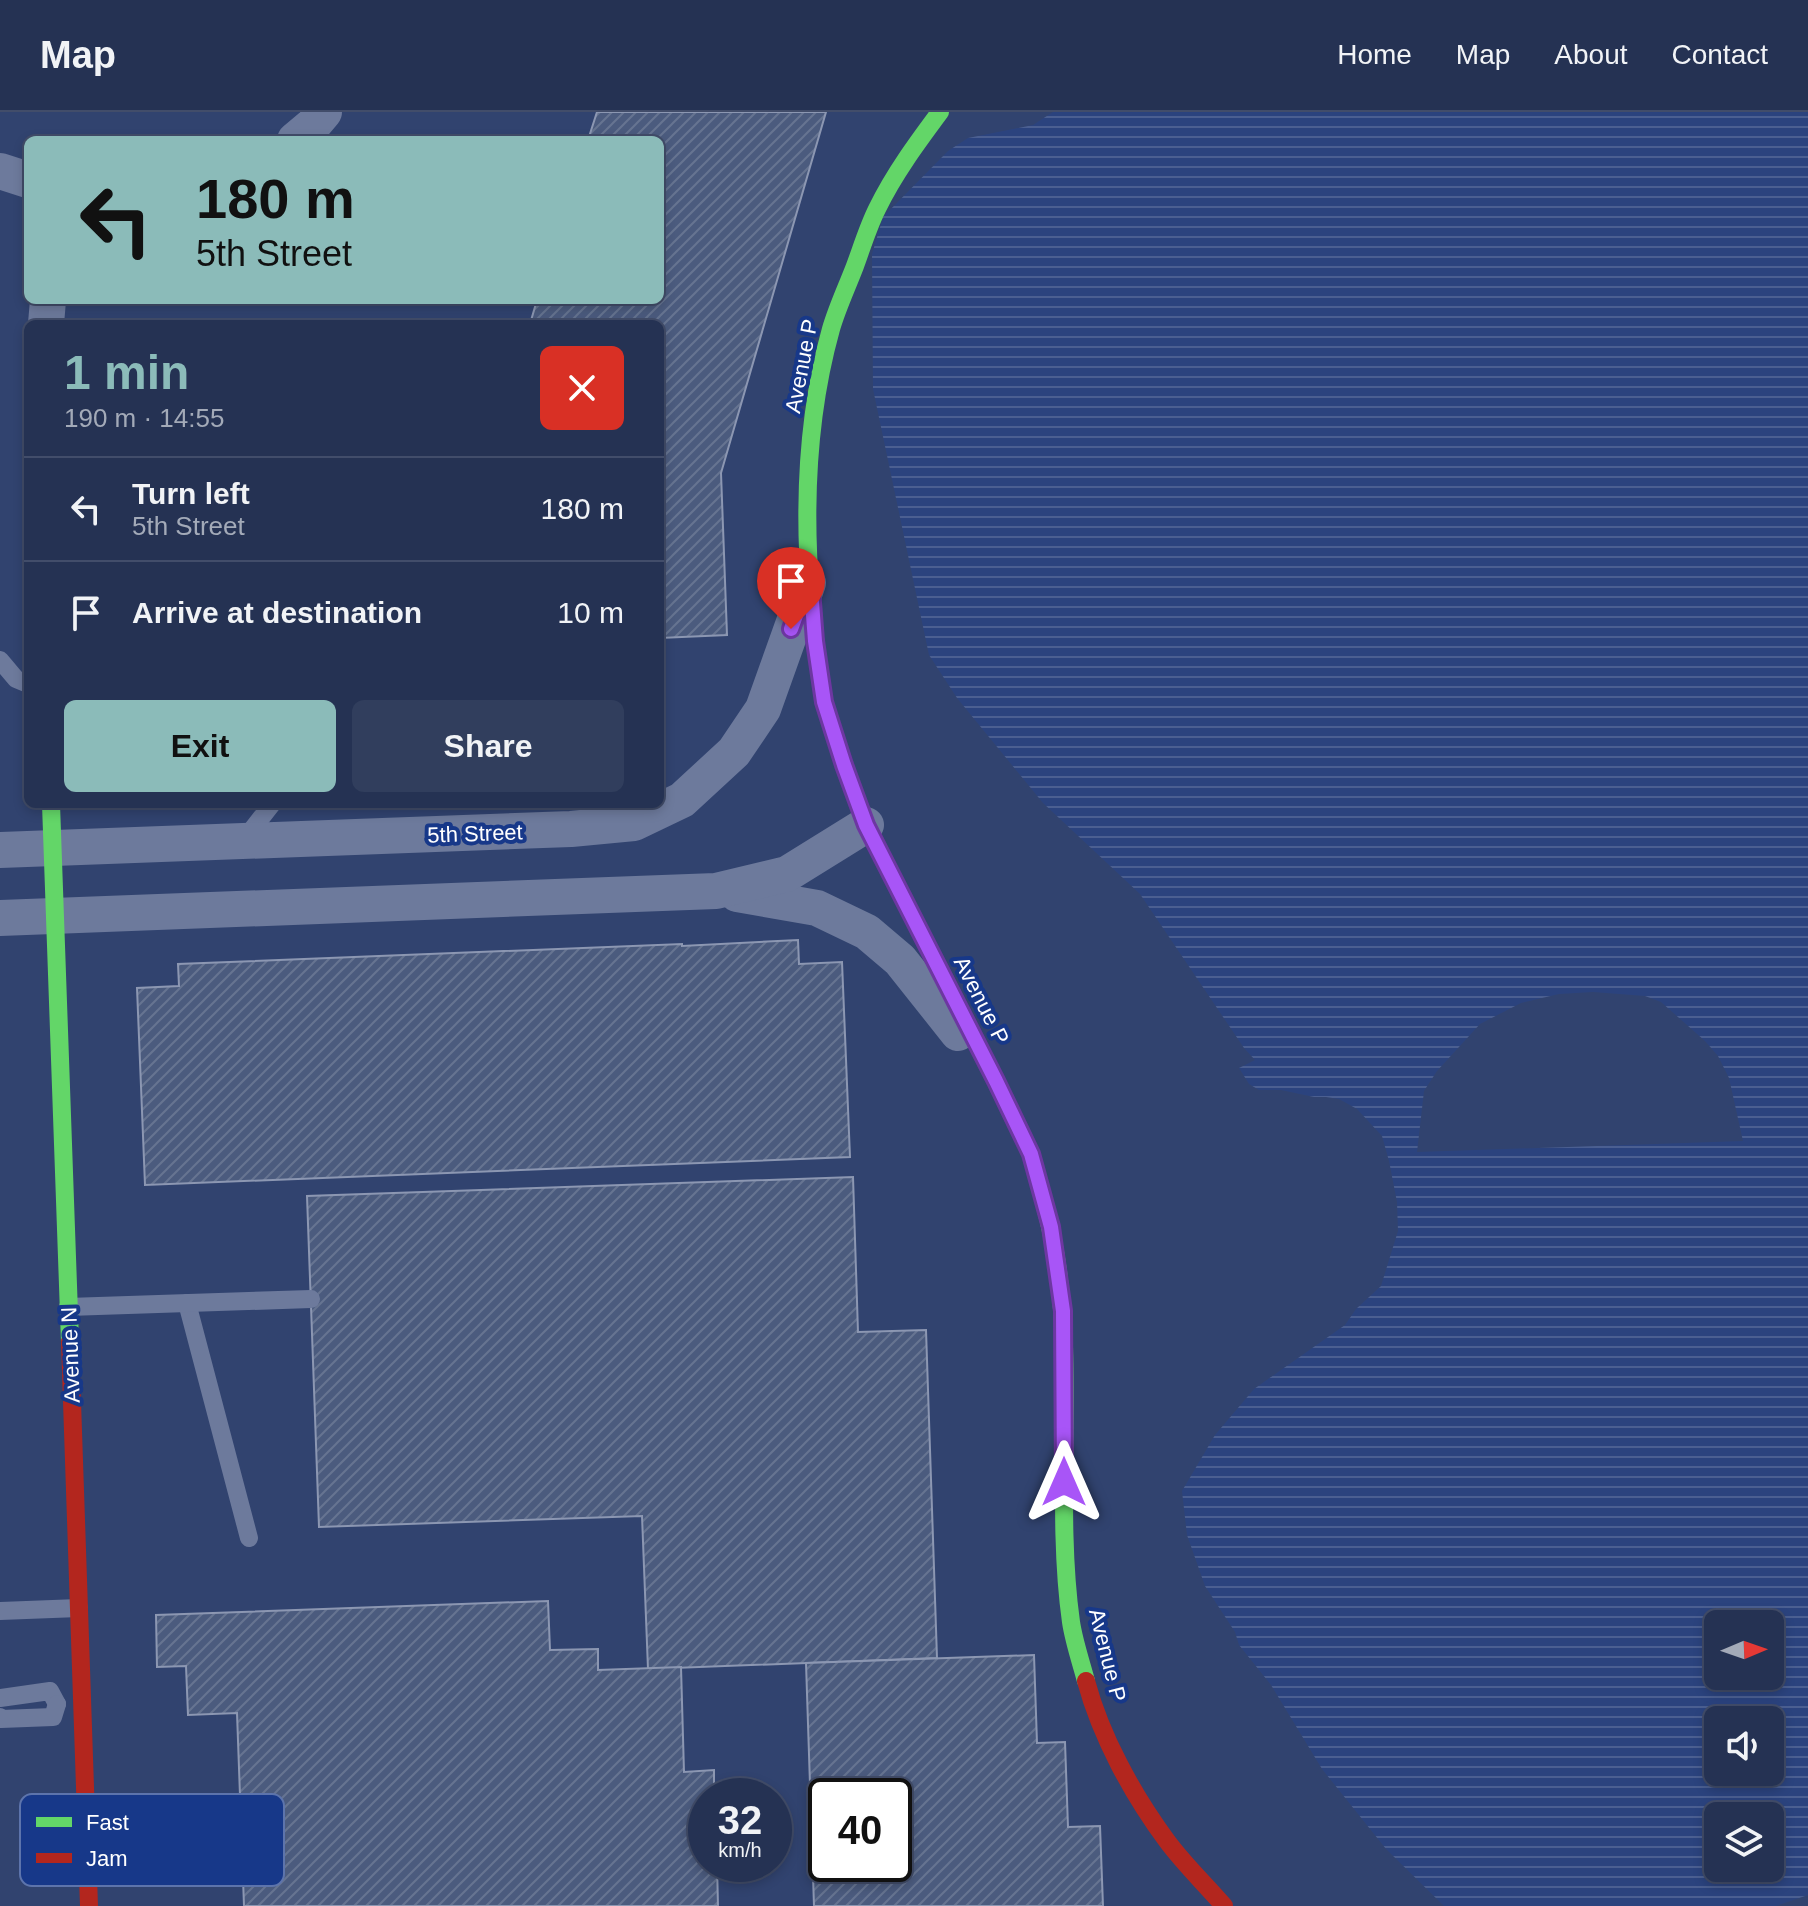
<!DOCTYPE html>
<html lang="en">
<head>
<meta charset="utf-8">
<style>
  body { margin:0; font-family:Helvetica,sans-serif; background:#313e5d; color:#f1f3f6; height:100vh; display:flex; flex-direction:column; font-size:30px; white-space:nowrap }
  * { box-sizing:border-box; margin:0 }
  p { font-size:26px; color:#a3aab8 }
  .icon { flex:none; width:44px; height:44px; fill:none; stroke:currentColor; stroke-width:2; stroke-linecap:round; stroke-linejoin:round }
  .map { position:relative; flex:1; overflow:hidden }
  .side { position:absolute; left:24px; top:208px; width:640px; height:488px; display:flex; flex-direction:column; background:#253253; border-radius:12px; box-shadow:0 4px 12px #0003,0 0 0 2px #424d6a }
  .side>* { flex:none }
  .banner { position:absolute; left:24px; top:24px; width:640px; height:168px; border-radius:12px; box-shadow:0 4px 12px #0003,0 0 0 2px #424d6a; background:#8bbbb9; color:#111; overflow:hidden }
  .needle { width:52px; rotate:88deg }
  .buttons { position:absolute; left:1704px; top:1498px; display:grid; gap:16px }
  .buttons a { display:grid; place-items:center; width:80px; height:80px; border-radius:12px; background:#253253; box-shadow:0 4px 12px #0003,0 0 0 2px #424d6a; font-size:40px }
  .speed { position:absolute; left:688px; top:1666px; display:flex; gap:16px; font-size:40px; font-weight:700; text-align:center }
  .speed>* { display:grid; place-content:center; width:104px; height:104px; border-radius:50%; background:#253253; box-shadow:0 4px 12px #0003,0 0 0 2px #424d6a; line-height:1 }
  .speed small { font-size:20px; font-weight:400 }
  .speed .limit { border:4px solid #111; border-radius:12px; background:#fff; color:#111 }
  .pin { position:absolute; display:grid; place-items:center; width:68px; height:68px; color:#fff; margin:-82px -34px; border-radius:50% 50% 50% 0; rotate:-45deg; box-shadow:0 0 8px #0007 }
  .pin .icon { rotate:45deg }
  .me { position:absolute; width:88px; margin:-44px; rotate:0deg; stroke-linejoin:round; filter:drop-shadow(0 0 6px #0008) }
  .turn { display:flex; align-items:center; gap:28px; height:168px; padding:0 40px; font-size:36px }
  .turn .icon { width:104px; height:104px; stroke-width:2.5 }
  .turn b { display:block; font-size:56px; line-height:68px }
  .round { display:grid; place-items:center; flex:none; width:84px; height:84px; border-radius:12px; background:#313e5d }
  .headline { display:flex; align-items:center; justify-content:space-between; height:136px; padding:0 40px }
  h1 { font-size:48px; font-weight:800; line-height:60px; color:#8bbbb9 }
  .primary-button { display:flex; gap:16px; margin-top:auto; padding:16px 40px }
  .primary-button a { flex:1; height:92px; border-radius:12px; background:#8bbbb9; color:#111; font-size:32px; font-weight:800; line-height:92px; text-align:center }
  .primary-button a+a { background:#313e5d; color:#f1f3f6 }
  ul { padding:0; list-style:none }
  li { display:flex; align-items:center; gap:24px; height:104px; padding:0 40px; border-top:2px solid #424d6a }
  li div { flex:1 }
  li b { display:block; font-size:30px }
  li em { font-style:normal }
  header { display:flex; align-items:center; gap:48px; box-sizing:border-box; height:112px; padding:0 40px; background:#253253; border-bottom:2px solid #424d6a }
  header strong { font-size:38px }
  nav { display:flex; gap:44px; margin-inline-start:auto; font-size:28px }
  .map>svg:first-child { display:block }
</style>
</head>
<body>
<header>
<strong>Map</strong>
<nav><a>Home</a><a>Map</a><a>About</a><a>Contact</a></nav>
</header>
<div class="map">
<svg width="1808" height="1794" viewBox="0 0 1808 1794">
  <defs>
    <pattern id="water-rules" width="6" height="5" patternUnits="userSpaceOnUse" patternTransform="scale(2)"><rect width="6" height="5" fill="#2b437e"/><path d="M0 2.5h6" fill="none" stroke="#4b5f91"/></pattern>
    <pattern id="building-hatch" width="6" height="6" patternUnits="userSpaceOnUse" patternTransform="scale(2)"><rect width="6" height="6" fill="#4b5b7e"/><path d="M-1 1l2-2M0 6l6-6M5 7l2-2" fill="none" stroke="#667491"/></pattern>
  </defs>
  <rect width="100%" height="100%" fill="#31436f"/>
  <path fill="url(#water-rules)" fill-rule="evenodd" d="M1053 0H1808V1783L1776 1794H1444L1386 1737 1322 1657 1271 1573 1239 1533 1235 1520 1205 1474 1187 1423 1182 1379 1215 1323 1254 1277 1345 1213 1356 1197 1381 1174 1398 1119 1397 1090 1389 1049 1382 1024 1357 997 1339 987 1326 985H1314L1281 978H1259L1249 972 1239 956 1255 948 1244 936 1140 782 1043 691 957 586 929 543 873 277 872 142 883 105 948 39 968 26 1033 13ZM1593 880 1645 884 1661 890 1705 929 1718 944 1729 966 1743 1029 1417 1040 1424 979 1437 959 1480 912 1521 891 1559 882ZM1718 1512H1770V1564H1718ZM1718 1608H1770V1660H1718ZM1718 1704H1770V1756H1718Z"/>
  <g fill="url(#building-hatch)" stroke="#8c97b2" stroke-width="2" fill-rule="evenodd">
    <path d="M597 0H826L721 361 727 523 660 526V212H530L537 188H660V28H588Z"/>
    <path d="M798 828 799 852 842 850 850 1045 145 1073 137 876 179 874 178 852 682 832V834Z"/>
    <path d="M853 1065 858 1220 926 1218 937 1546 648 1557 642 1404 319 1415 307 1084Z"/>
    <path d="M548 1489 550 1538 598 1537V1558L681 1555 684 1660 714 1658V1684H706V1752H717L718 1794H244L237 1601 188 1603 186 1554 157 1555 156 1503Z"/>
    <path d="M1034 1543 1037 1631 1065 1630 1068 1715 1100 1714 1103 1794H814L806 1551ZM826 1684H894V1752H826Z"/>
  </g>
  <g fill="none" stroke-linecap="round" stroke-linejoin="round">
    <g stroke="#6d7a9c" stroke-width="18">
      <path d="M0 548 16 567 28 572"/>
      <path d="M243 729 272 692"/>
      <path d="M187 1191 249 1426"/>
      <path d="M68 1195 311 1187"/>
      <path d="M0 1499 79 1496"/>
      <path d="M0 1586 50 1579 57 1592"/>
      <path d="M0 1605 1 1607 53 1605 57 1592"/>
    </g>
    <g stroke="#6d7a9c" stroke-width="36">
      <path d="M295 28 313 13 324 0"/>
      <path d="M0 59 28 68"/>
      <path d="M46 212 48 188"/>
      <path d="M0 738 571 717 634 711 682 688 734 640 763 597 808 471"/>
      <path d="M737 782 817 796 867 820 900 848 958 921"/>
      <path d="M0 806 716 779 787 762 866 713"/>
    </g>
    <g stroke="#63d668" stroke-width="18">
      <path d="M820 563C803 450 800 328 831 217 837 196 847 175 855 154 862 135 868 115 877 97 894 62 917 31 940 0"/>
      <path d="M51 692 70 1230"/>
      <path d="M1045 1094C1082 1229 1052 1373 1071 1510 1074 1530 1081 1550 1086 1569"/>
    </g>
    <g stroke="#b3261e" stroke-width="18">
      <path d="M820 563 824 590 844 653 866 713 996 969 1031 1042 1045 1094"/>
      <path d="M70 1230 89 1794"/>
      <path d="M1086 1569C1101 1625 1133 1683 1167 1729 1184 1752 1205 1772 1224 1794"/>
    </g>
  </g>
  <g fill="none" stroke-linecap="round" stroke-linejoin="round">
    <g stroke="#6d37a1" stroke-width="20">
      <path id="route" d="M791 517 810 465 815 529 824 590 844 653 866 713 996 969 1031 1042 1051 1115 1063 1199 1064 1370"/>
    </g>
    <use href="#route" stroke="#a855f7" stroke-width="14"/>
  </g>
  <g text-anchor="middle" stroke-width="8" stroke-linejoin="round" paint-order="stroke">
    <g font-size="22" fill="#fff" stroke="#173889">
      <text transform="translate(801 254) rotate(-79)" y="8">Avenue P</text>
      <text transform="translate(475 721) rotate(-2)" y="8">5th Street</text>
      <text transform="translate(982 888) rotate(63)" y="8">Avenue P</text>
      <text transform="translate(70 1243) rotate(-92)" y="8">Avenue N</text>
      <text transform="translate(1108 1543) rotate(76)" y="8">Avenue P</text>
    </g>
  </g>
  <rect x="20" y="1682" width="264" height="92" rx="12" fill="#173889" stroke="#5d74ac" stroke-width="2"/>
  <rect x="36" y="1705" width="36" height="10" fill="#63d668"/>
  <rect x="36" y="1741" width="36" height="10" fill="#b3261e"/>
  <g font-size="22" fill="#fff">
    <text x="86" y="1718">Fast</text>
    <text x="86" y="1754">Jam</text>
  </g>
</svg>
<div class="buttons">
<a><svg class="needle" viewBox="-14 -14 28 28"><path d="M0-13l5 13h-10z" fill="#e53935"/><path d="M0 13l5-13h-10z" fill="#a3aab8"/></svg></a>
<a><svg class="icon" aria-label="sound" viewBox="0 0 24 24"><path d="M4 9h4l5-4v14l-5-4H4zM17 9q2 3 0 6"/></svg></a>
<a><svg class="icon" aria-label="layers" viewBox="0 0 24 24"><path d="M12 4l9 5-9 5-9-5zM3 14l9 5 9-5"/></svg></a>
</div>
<div class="speed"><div>32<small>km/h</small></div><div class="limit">40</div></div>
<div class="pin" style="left:791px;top:517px;background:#d93025"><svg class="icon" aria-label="arrive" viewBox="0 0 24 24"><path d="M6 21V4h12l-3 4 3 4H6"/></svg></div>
<svg class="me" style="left:1064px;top:1370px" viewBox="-20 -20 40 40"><path d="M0-17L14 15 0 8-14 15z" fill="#a855f7" stroke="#fff" stroke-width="4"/></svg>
<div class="banner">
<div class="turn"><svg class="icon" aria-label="left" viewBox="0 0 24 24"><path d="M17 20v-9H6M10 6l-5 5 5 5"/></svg><div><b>180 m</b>5th Street</div></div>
</div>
<section class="side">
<div class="headline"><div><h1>1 min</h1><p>190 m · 14:55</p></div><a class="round" style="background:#d93025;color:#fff"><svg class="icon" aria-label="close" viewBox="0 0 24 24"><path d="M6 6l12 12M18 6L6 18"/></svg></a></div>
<ul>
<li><svg class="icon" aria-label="left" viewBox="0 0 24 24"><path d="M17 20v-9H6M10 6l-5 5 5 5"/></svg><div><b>Turn left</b><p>5th Street</p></div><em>180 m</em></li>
<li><svg class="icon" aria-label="arrive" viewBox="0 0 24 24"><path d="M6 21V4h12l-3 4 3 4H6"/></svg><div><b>Arrive at destination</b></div><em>10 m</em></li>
</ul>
<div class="primary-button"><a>Exit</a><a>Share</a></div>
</section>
</div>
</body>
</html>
